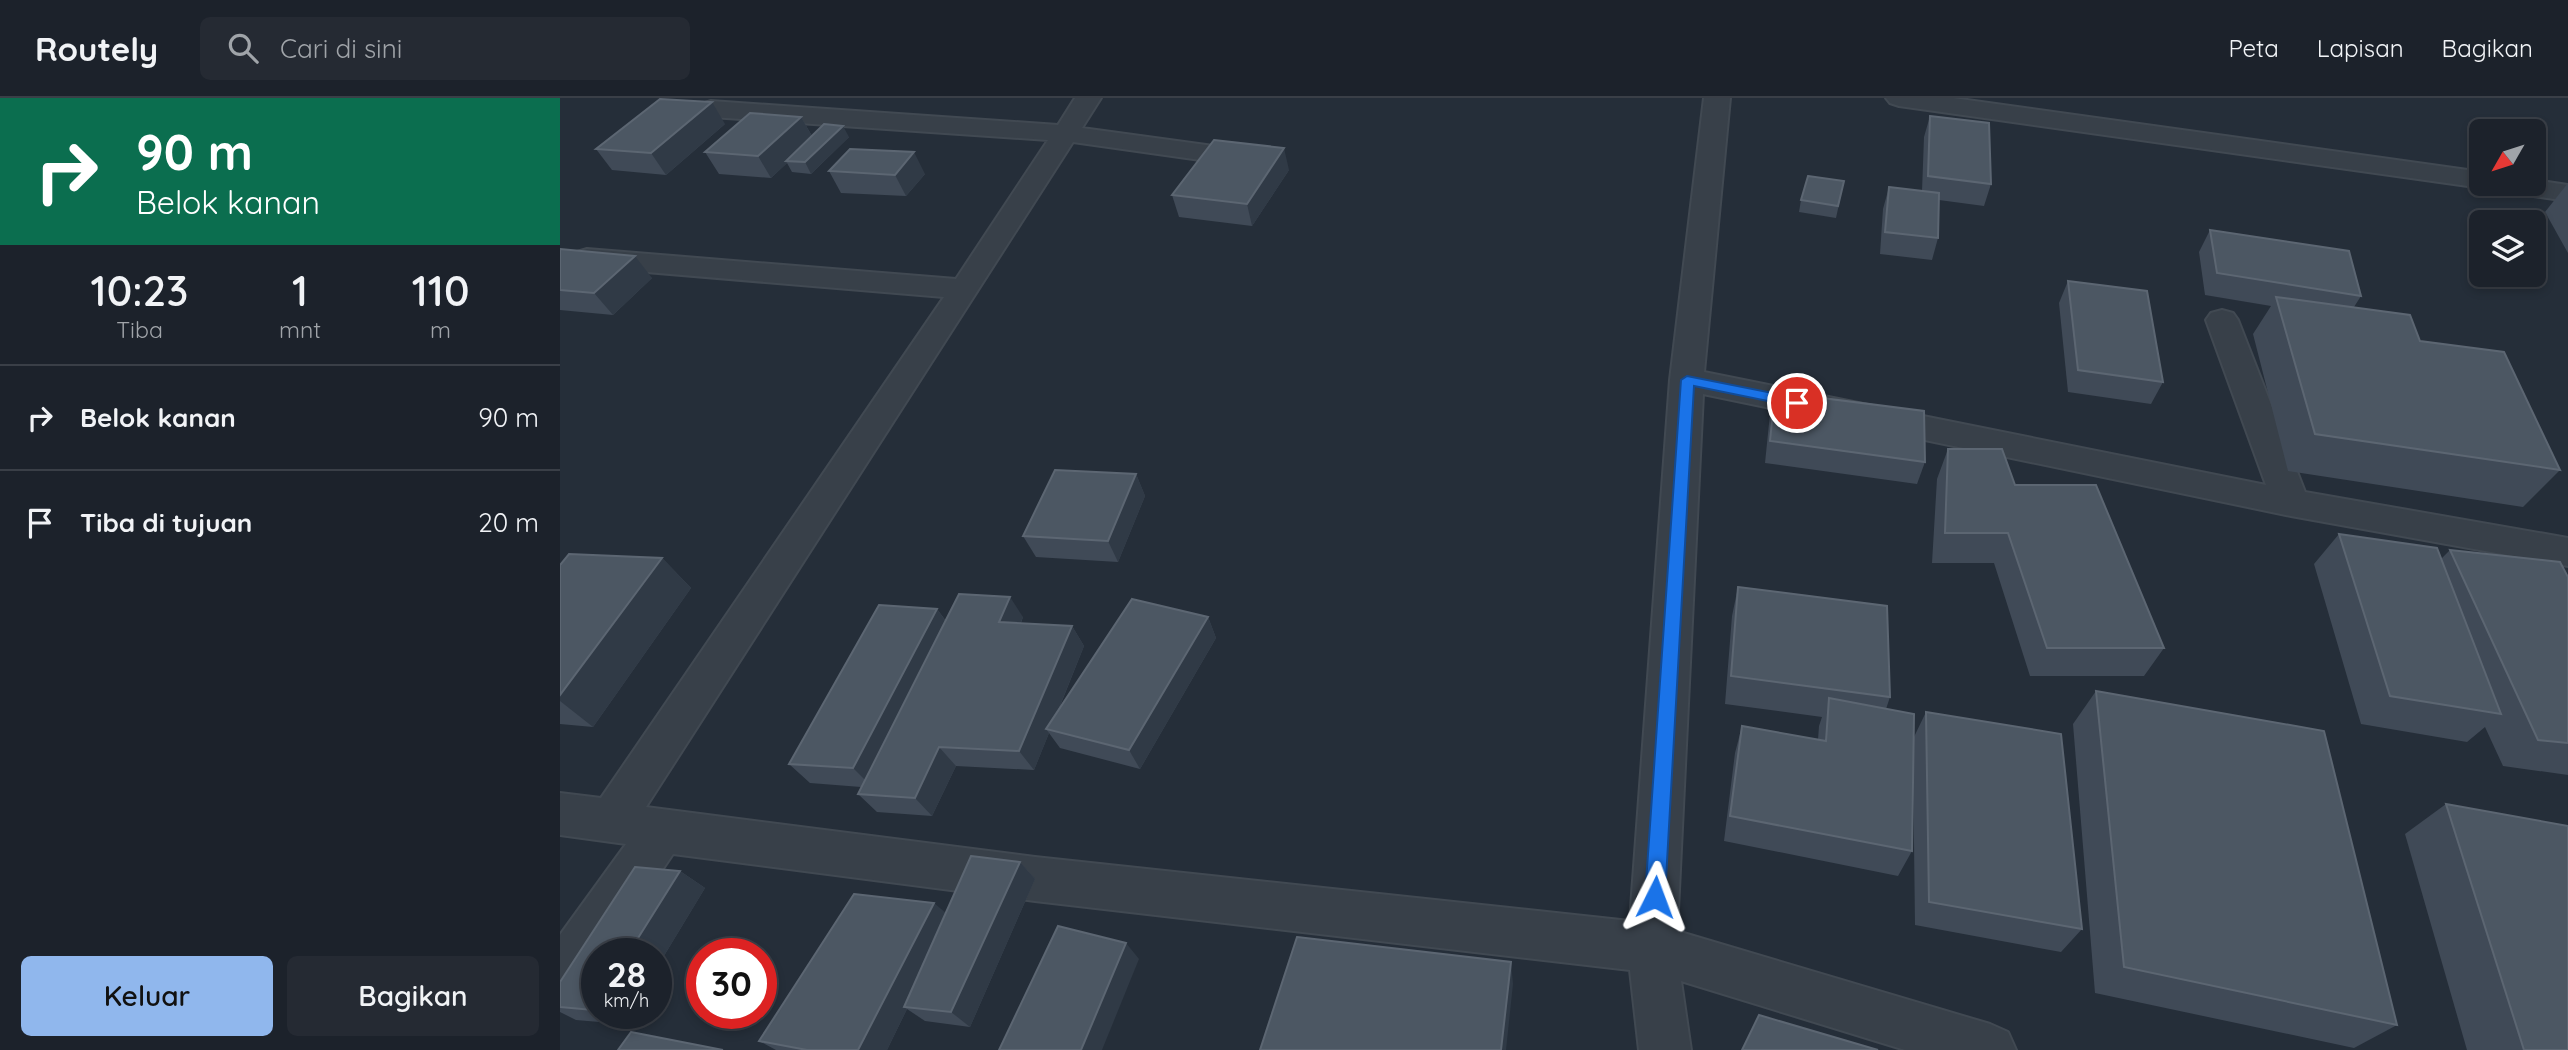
<!DOCTYPE html>
<html lang="id">
<head>
<meta charset="utf-8">
<style>
  body { margin:0; font-family:Quicksand,sans-serif; background:#252a33; color:#f1f3f6; height:100vh; display:flex; flex-direction:column; font-size:26px; white-space:nowrap }
  * { box-sizing:border-box; margin:0 }
  p { font-size:23px; color:#a0a4a9 }
  .icon { flex:none; width:38px; height:38px; fill:none; stroke:currentColor; stroke-width:2; stroke-linecap:round; stroke-linejoin:round }
  .map { position:relative; flex:1; overflow:hidden }
  .details { display:flex; flex-direction:column; background:#1c222b; width:560px }
  .details>* { flex:none }
  .hud { background:#0b6e4f; color:#fff; overflow:hidden }
  .needle { width:46px; rotate:231deg }
  .fabs { position:absolute; left:1909px; top:21px; display:grid; gap:14px }
  .fabs a { display:grid; place-items:center; width:77px; height:77px; border-radius:10px; background:#1c222b; box-shadow:0 4px 10px #0003,0 0 0 2px #3a3f47; font-size:35px }
  .speed { position:absolute; left:21px; top:840px; display:flex; gap:14px; font-size:35px; font-weight:700; text-align:center }
  .speed>* { display:grid; place-content:center; width:91px; height:91px; border-radius:50%; background:#1c222b; box-shadow:0 4px 10px #0003,0 0 0 2px #3a3f47; line-height:1 }
  .speed small { font-size:18px; font-weight:400 }
  .speed .limit { border:10px solid #d22; background:#fff; color:#111 }
  .pin { position:absolute; display:grid; place-items:center; width:60px; height:60px; color:#fff; margin:-30px; border:4px solid #fff; border-radius:50%; box-shadow:0 2px 7px #0007 }
  .me { position:absolute; width:77px; margin:-38px; rotate:3deg; stroke-linejoin:round; filter:drop-shadow(0 0 5px #0008) }
  .turn { display:flex; align-items:center; gap:24px; height:147px; padding:0 21px; font-size:32px }
  .turn .icon { width:91px; height:91px; stroke-width:2.5 }
  .turn b { display:block; font-size:49px; line-height:60px }
  .eta { display:flex; justify-content:space-evenly; align-items:center; height:119px; text-align:center }
  .eta b { font-size:42px; font-weight:600; line-height:49px }
  .cta { display:flex; gap:14px; margin-top:auto; padding:14px 21px }
  .cta a { flex:1; height:80px; border-radius:10px; background:#90b7ed; color:#111; font-size:28px; font-weight:600; line-height:80px; text-align:center }
  .cta a+a { background:#252a33; color:#f1f3f6 }
  ul { padding:0; list-style:none }
  li { display:flex; align-items:center; gap:21px; height:105px; padding:0 21px; border-top:2px solid #3a3f47 }
  li div { flex:1 }
  li b { display:block; font-size:26px }
  li em { font-style:normal }
  header { display:flex; align-items:center; gap:42px; box-sizing:border-box; height:98px; padding:0 35px; background:#1c222b; border-bottom:2px solid #3a3f47 }
  header strong { font-size:33px }
  nav { display:flex; gap:38px; margin-inline-start:auto; font-size:24px }
  .search { width:490px; height:63px; background:#252a33; display:flex; align-items:center; gap:18px; box-sizing:border-box; padding:0 24px; border-radius:10px; color:#a0a4a9; font-size:26px }
  main { display:flex; flex:1; min-height:0 }
  .map>svg:first-child { display:block }
</style>
</head>
<body>
<header>
<strong>Routely</strong>
<div class="search"><svg class="icon" aria-label="search" viewBox="0 0 24 24"><circle cx="10" cy="10" r="6"/><path d="M15 15l6 6"/></svg>Cari di sini</div>
<nav><a>Peta</a><a>Lapisan</a><a>Bagikan</a></nav>
</header>
<main>
<section class="details">
<div class="hud">
<div class="turn"><svg class="icon" aria-label="right" viewBox="0 0 24 24"><path d="M7 20v-9h11M14 6l5 5-5 5"/></svg><div><b>90 m</b>Belok kanan</div></div>
</div>
<div class="eta">
<div><b>10:23</b><p>Tiba</p></div>
<div><b>1</b><p>mnt</p></div>
<div><b>110</b><p>m</p></div>
</div>
<ul>
<li><svg class="icon" aria-label="right" viewBox="0 0 24 24"><path d="M7 20v-9h11M14 6l5 5-5 5"/></svg><div><b>Belok kanan</b></div><em>90 m</em></li>
<li><svg class="icon" aria-label="arrive" viewBox="0 0 24 24"><path d="M6 21V4h12l-3 4 3 4H6"/></svg><div><b>Tiba di tujuan</b></div><em>20 m</em></li>
</ul>
<div class="cta"><a>Keluar</a><a>Bagikan</a></div>
</section>
<div class="map">
<svg width="2008" height="952" viewBox="0 0 2008 952">
  <rect width="100%" height="100%" fill="#252e39"/>
  <g fill="none" stroke-linecap="round" stroke-linejoin="round">
    <g stroke="#414952" stroke-width="4">
      <g id="minor">
        <path d="M515 0H541L522 30 690 53 699 55 703 61 699 67 690 69 513 44 86 709 475 759 1070 823 1110 282 1144 0H1170L1144 274 1706 387 1646 222 1651 215 1662 212 1673 215 1678 222 1745 394 2008 440V468L1731 418 1143 296 1117 833 1430 926 1448 934 1456 952H1345L1121 883 1131 952H1079L1070 872 475 803 113 756 45 856H37C37 879 21 895 0 904V837L66 746 0 737V695L41 700 384 199 27 169 17 166 12 160 17 154 27 151 396 181 488 42 151 19 142 16 138 11 142 6 151 3 498 27Z"/>
        <path d="M1326 0H1393L1922 74V86H1974V82L2008 87V103L1945 94 1935 92 1932 87 1922 90 1339 8 1330 5Z"/>
      </g>
    </g>
    <use href="#minor" fill="#384049" fill-rule="evenodd"/>
  </g>
  <g fill="#404a57">
    <path d="M1370 18 1431 86 1424 108 1379 102 1378 140 1372 162 1320 156 1323 111 1329 89 1362 93 1364 39Z"/>
    <path d="M241 19 252 38 289 39 251 76 232 74 227 65 211 80 159 76 145 54Z"/>
    <path d="M165 26 106 77 52 72 36 51Z"/>
    <path d="M729 72 692 128 619 119 612 97Z"/>
    <path d="M269 73 365 76 346 98 281 95Z"/>
    <path d="M1284 83 1276 120 1239 114 1241 102Z"/>
    <path d="M2008 85V155L1985 114Z"/>
    <path d="M1650 132 1801 198 1794 209 1860 243 2000 372 1963 409 1728 373 1693 236 1711 208 1645 197 1639 154Z"/>
    <path d="M0 151 92 180 53 217 0 212Z"/>
    <path d="M1508 183 1603 284 1591 306 1508 294 1499 205Z"/>
    <path d="M1215 294 1365 364 1357 386 1205 365 1210 316Z"/>
    <path d="M1388 351 1455 387 1604 550 1584 578H1470L1434 465H1372L1377 381Z"/>
    <path d="M576 376 585 398 558 464 476 459 463 438Z"/>
    <path d="M1779 436 1881 461 1890 452 2008 479V677L1943 668 1925 629 1907 644 1801 626 1754 466Z"/>
    <path d="M102 460 131 490 33 629 0 626V467Z"/>
    <path d="M1178 489 1330 599 1326 611 1353 641 1366 614 1522 831 1501 854 1355 827 1353 661 1352 753 1338 778 1164 743 1175 655 1182 628 1258 642 1259 628 1262 619 1165 606 1172 518Z"/>
    <path d="M377 511 386 523 463 519 461 525 512 528 524 548 498 613 648 519 656 540 580 671 500 650 489 635 474 672 396 668 372 718 317 714 298 696 301 689 250 685 229 666Z"/>
    <path d="M1536 593 1837 927 1794 950 1535 895 1513 626Z"/>
    <path d="M1886 706 2008 952H1907L1845 736Z"/>
    <path d="M460 764 475 781 410 929 365 923 347 911 327 952H216L199 943Z"/>
    <path d="M75 769 120 773 145 790 96 871V856H37V915H70L63 926 16 922 0 914V884Z"/>
  </g>
  <g fill="#303a46">
    <path d="M152 4 165 26 106 77 91 55Z"/>
    <path d="M241 19 253 40 226 63 227 65 211 80 198 58Z"/>
    <path d="M283 28 289 39 251 76 245 64Z"/>
    <path d="M724 50 729 72 692 128 687 106Z"/>
    <path d="M354 54 365 76 346 98 335 77Z"/>
    <path d="M75 158 92 180 53 217 34 195Z"/>
    <path d="M576 376 585 398 558 464 548 443Z"/>
    <path d="M102 460 131 490 33 629 0 603V597Z"/>
    <path d="M450 499 463 519 452 544 439 524Z"/>
    <path d="M377 511 392 532 312 689 293 670Z"/>
    <path d="M648 519 656 540 580 671 569 652Z"/>
    <path d="M512 528 524 548 490 632 486 631 489 635 474 672 459 653Z"/>
    <path d="M379 649 396 668 372 718 355 700Z"/>
    <path d="M460 764 475 781 410 929 391 914Z"/>
    <path d="M120 773 145 790 96 871V856H68Z"/>
    <path d="M374 805 393 821 344 909 347 911 327 952H298Z"/>
    <path d="M566 845 579 861 542 952H521Z"/>
    <path d="M951 864 953 886 946 952H941Z"/>
    <path d="M40 915H70L63 926Z"/>
  </g>
  <g fill="#4c5763" stroke="#5c6672" stroke-width="2">
    <path d="M100 1 152 4 91 55 36 51Z"/>
    <path d="M190 15 241 19 198 58 145 54Z"/>
    <path d="M1370 18 1429 25 1431 86 1368 78Z"/>
    <path d="M264 26 283 28 245 64 226 63Z"/>
    <path d="M654 42 724 50 687 106 612 97Z"/>
    <path d="M290 51 354 54 335 77 269 73Z"/>
    <path d="M1248 78 1284 83 1278 108 1241 102Z"/>
    <path d="M1329 89 1379 95 1378 140 1325 134Z"/>
    <path d="M1650 132 1789 153 1801 198 1657 175Z"/>
    <path d="M0 151 75 158 34 195 0 192Z"/>
    <path d="M1508 183 1587 193 1603 284 1518 272Z"/>
    <path d="M1716 199 1850 217 1860 243 1944 254 2000 372 1755 336Z"/>
    <path d="M1215 294 1364 313 1365 364 1210 343Z"/>
    <path d="M1388 351H1442L1455 387H1536L1604 550H1487L1448 435H1385Z"/>
    <path d="M495 372 576 376 548 443 463 438Z"/>
    <path d="M1779 436 1877 450 1941 616 1830 598Z"/>
    <path d="M1890 452 2000 464 2008 479V645L1978 642Z"/>
    <path d="M9 456 102 460 0 597V467Z"/>
    <path d="M1178 489 1327 508 1330 599 1171 578Z"/>
    <path d="M399 496 450 499 439 524 512 528 459 653 379 649 355 700 298 696Z"/>
    <path d="M572 501 648 519 569 652 486 631Z"/>
    <path d="M319 507 377 511 293 670 229 666Z"/>
    <path d="M1536 593 1764 633 1837 927 1564 869Z"/>
    <path d="M1269 600 1354 616 1352 753 1170 718 1182 628 1266 643Z"/>
    <path d="M1366 614 1501 636 1522 831 1369 804Z"/>
    <path d="M1886 706 2008 728V952H1964Z"/>
    <path d="M411 758 460 764 391 914 344 909Z"/>
    <path d="M75 769 120 773 68 856H37V907L33 912 0 909V884Z"/>
    <path d="M294 796 374 805 298 952H247L199 943Z"/>
    <path d="M498 828 566 845 521 952H439Z"/>
    <path d="M737 839 951 864 941 952H700Z"/>
    <path d="M1199 917 1318 952H1182Z"/>
    <path d="M71 934 163 952H58Z"/>
  </g>
  <path fill="#1a73e8" stroke="#114b97" stroke-width="2" d="M1127 278 1237 300 1244 305 1237 309 1134 288 1105 799 1102 805 1095 808 1088 805 1085 799 1121 282Z"/>
</svg>
<div class="fabs">
<a><svg class="needle" viewBox="-14 -14 28 28"><path d="M0-13l5 13h-10z" fill="#e53935"/><path d="M0 13l5-13h-10z" fill="#a0a4a9"/></svg></a>
<a><svg class="icon" aria-label="layers" viewBox="0 0 24 24"><path d="M12 4l9 5-9 5-9-5zM3 14l9 5 9-5"/></svg></a>
</div>
<div class="speed"><div>28<small>km/h</small></div><div class="limit">30</div></div>
<div class="pin" style="left:1237px;top:305px;background:#d93025"><svg class="icon" aria-label="arrive" viewBox="0 0 24 24"><path d="M6 21V4h12l-3 4 3 4H6"/></svg></div>
<svg class="me" style="left:1095px;top:799px" viewBox="-20 -20 40 40"><path d="M0-17L14 15 0 8-14 15z" fill="#1a73e8" stroke="#fff" stroke-width="4"/></svg>
</div>
</main>
</body>
</html>
